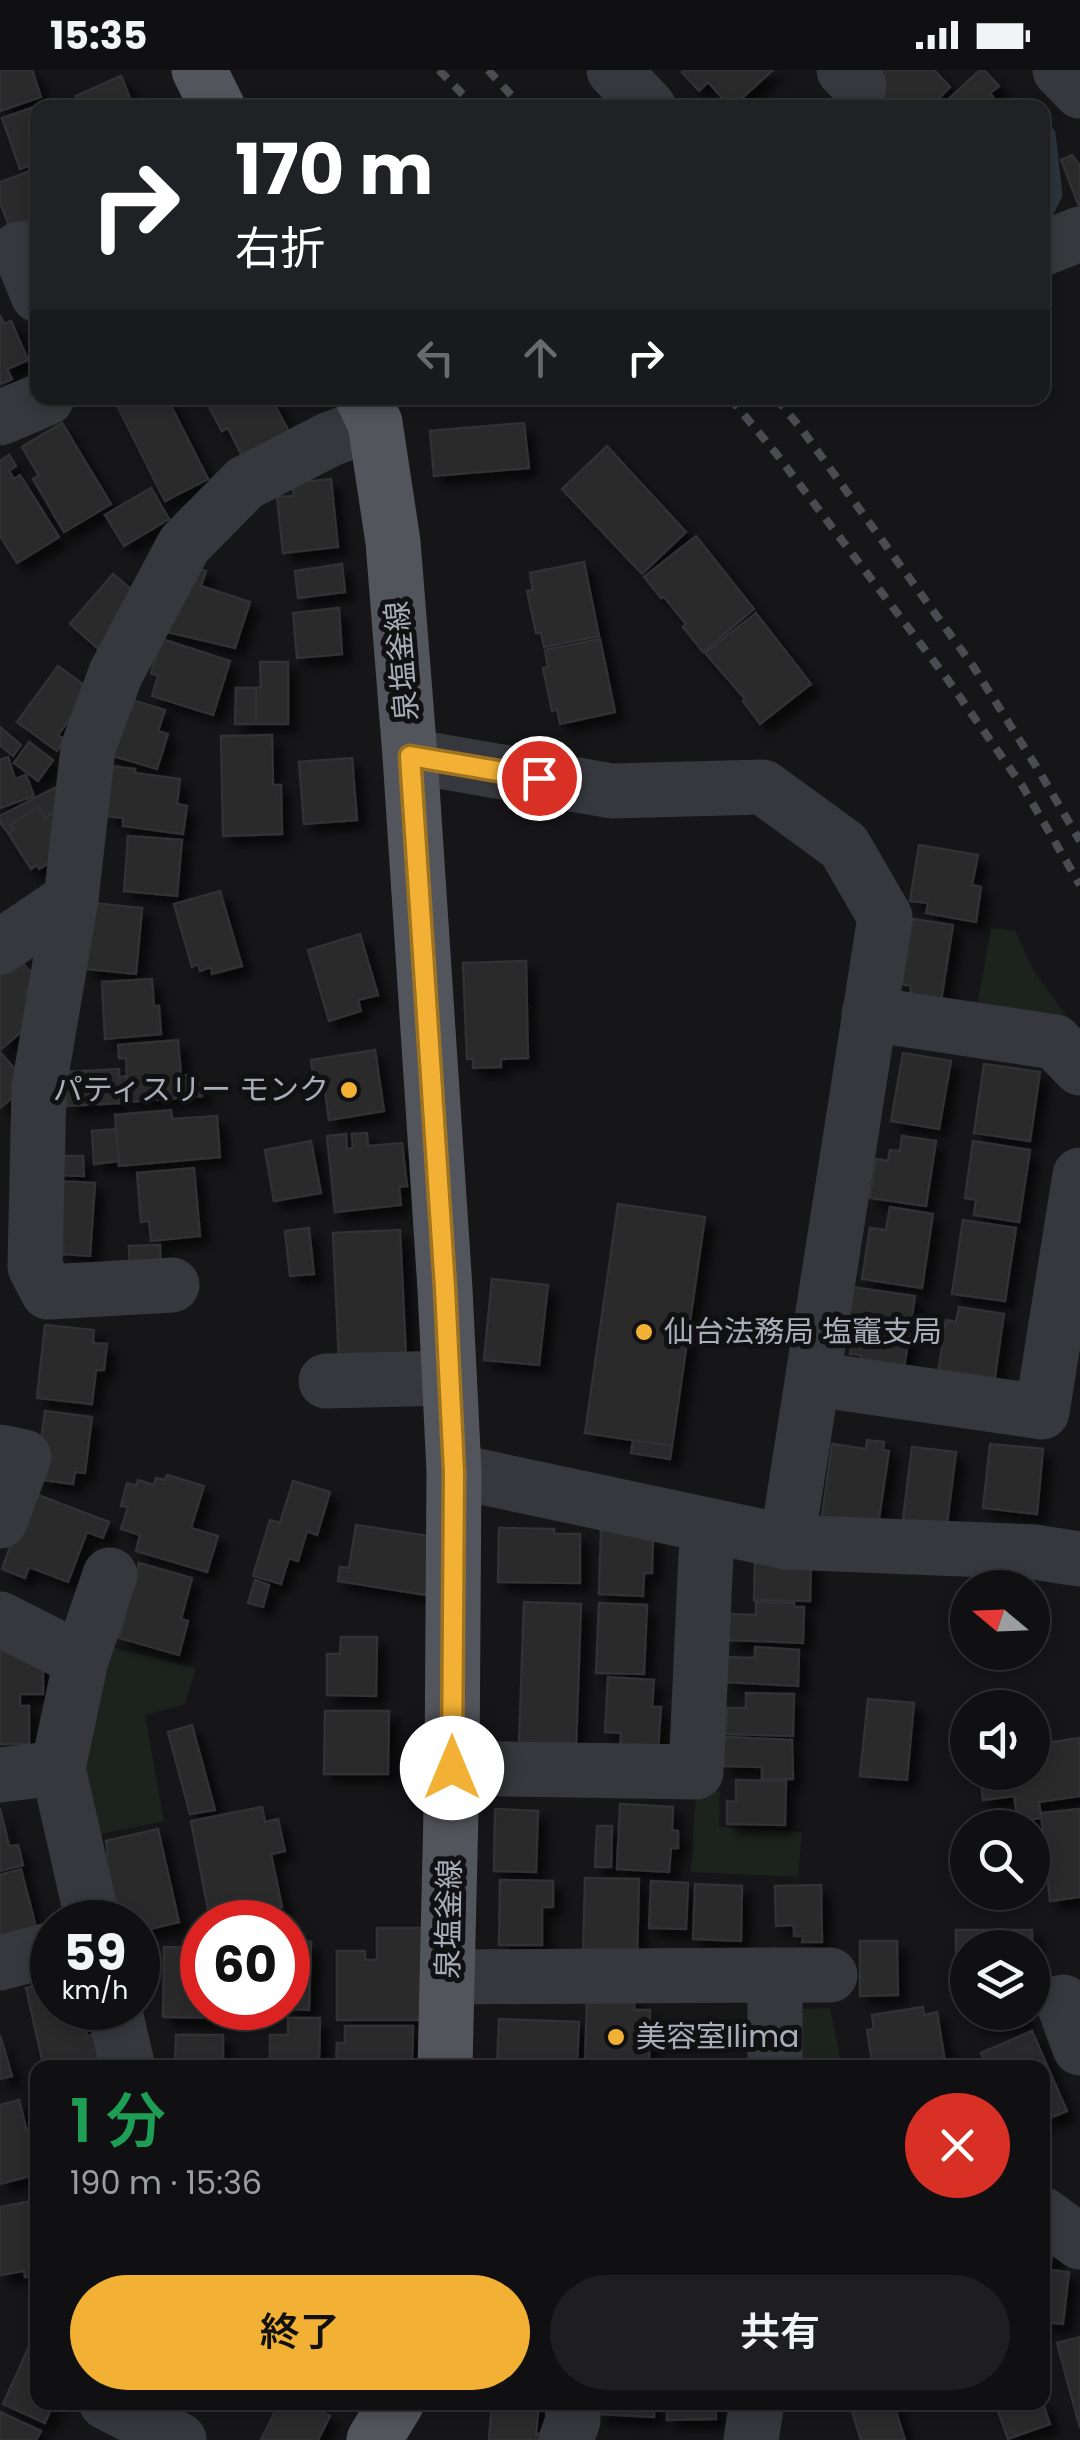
<!DOCTYPE html>
<html lang="ja">
<head>
<meta charset="utf-8">
<style>
  body { margin:0; font-family:Poppins,"Noto Sans JP",sans-serif; background:#1e1e20; color:#f1f3f6; height:100vh; display:flex; flex-direction:column; font-size:38px; white-space:nowrap }
  * { box-sizing:border-box; margin:0 }
  p { font-size:32px; color:#9c9d9f }
  .icon { flex:none; width:55px; height:55px; fill:none; stroke:currentColor; stroke-width:2; stroke-linecap:round; stroke-linejoin:round }
  .map { position:relative; flex:1; overflow:hidden }
  .side { position:absolute; left:30px; top:1990px; width:1020px; height:350px; display:flex; flex-direction:column; background:#101012; border-radius:20px; box-shadow:0 5px 15px #0003,0 0 0 2px #303032 }
  .side>* { flex:none }
  .banner { position:absolute; left:30px; top:30px; width:1020px; height:305px; border-radius:20px; box-shadow:0 5px 15px #0003,0 0 0 2px #303032; background:#202124; color:#fff; overflow:hidden }
  .needle { width:65px; rotate:289deg }
  .fabs { position:absolute; left:950px; top:1500px; display:grid; gap:20px }
  .fabs a { display:grid; place-items:center; width:100px; height:100px; border-radius:50%; background:#101012; box-shadow:0 5px 15px #0003,0 0 0 2px #303032; font-size:50px }
  .speed { position:absolute; left:30px; top:1830px; display:flex; gap:20px; font-size:50px; font-weight:700; text-align:center }
  .speed>* { display:grid; place-content:center; width:130px; height:130px; border-radius:50%; background:#101012; box-shadow:0 5px 15px #0003,0 0 0 2px #303032; line-height:1 }
  .speed small { font-size:25px; font-weight:400 }
  .speed .limit { border:15px solid #d22; background:#fff; color:#111 }
  .pin { position:absolute; display:grid; place-items:center; width:85px; height:85px; color:#fff; margin:-42px; border:5px solid #fff; border-radius:50%; box-shadow:0 2px 10px #0007 }
  .me { position:absolute; width:110px; margin:-55px; rotate:0deg; stroke-linejoin:round; filter:drop-shadow(0 0 8px #0008) }
  .turn { display:flex; align-items:center; gap:35px; height:210px; padding:0 40px; font-size:45px }
  .turn .icon { width:130px; height:130px; stroke-width:2.5 }
  .turn b { display:block; font-size:70px; line-height:85px }
  .lanes { display:flex; align-items:center; height:95px; padding:0 40px; background:#0003; justify-content:center; gap:50px; direction:ltr }
  .lanes .off { opacity:.35 }
  .round { display:grid; place-items:center; flex:none; width:105px; height:105px; border-radius:52px; background:#1e1e20 }
  .head { display:flex; align-items:center; justify-content:space-between; height:170px; padding:0 40px }
  h1 { font-size:60px; font-weight:600; line-height:75px; color:#1e9e55 }
  .action { display:flex; gap:20px; margin-top:auto; padding:20px 40px }
  .action a { flex:1; height:115px; border-radius:60px; background:#f2b134; color:#111; font-size:40px; font-weight:600; line-height:115px; text-align:center }
  .action a+a { background:#1e1e20; color:#f1f3f6 }
  .status { display:flex; justify-content:space-between; align-items:center; height:70px; padding:0 50px; background:#101012; direction:ltr }
  .status svg { height:28px; fill:currentColor }
  .map>svg:first-child { display:block }
</style>
</head>
<body>
<div class="status"><b>15:35</b><svg viewBox="0 0 49 12"><path d="M0 12V9h3v3zM5 12V6h3v6zM10 12V3h3v9zM15 12V0h3v12zM26 1h20v11H26zM47 4h2v5h-2z"/></svg></div>
<div class="map">
<svg width="1080" height="2370" viewBox="0 0 1080 2370">
  <defs>
    <filter id="shadow"><feDropShadow dx="9" dy="9" stdDeviation="5" flood-color="#0009"/></filter>
  </defs>
  <rect width="100%" height="100%" fill="#161618"/>
  <g fill="#1c231d">
    <path d="M991 858 1015 861 1035 903 1075 957 976 941Z"/>
    <path d="M102 1575 196 1598 185 1634 145 1645 164 1751 86 1767 71 1698Z"/>
    <path d="M696 1721H720L719 1757 802 1762 798 1807 691 1802Z"/>
    <path d="M830 1938 842 1997H795V1939Z"/>
  </g>
  <g fill="none" stroke-linecap="round" stroke-linejoin="round">
    <path stroke="#2c353c" stroke-width="11" d="M1042 154 1057 125 1050 63"/>
  </g>
  <g fill="#29292c" stroke="#303034" stroke-width="2.5" filter="url(#shadow)">
    <path d="M0 0H32L41 27 0 41Z"/>
    <path d="M684 0H773L731 38 708 12 699 21 682 2Z"/>
    <path d="M884 0H934L950 17 929 38H889L868 15Z"/>
    <path d="M980 0H984L999 16 990 23 1001 38H939Z"/>
    <path d="M121 6 134 38H81L76 26Z"/>
    <path d="M51 31 54 38H38V92L20 99 2 48Z"/>
    <path d="M1072 85 1080 96V139L1061 90Z"/>
    <path d="M38 98V163L31 166 25 150 9 156 0 132V112Z"/>
    <path d="M0 245 4 254 11 251 28 290 7 299 12 309 0 314Z"/>
    <path d="M136 328H167L208 409 165 431 118 337Z"/>
    <path d="M204 328H271L293 369 246 394 228 358 222 361Z"/>
    <path d="M62 353 111 434 64 462 33 409 39 406 22 377Z"/>
    <path d="M524 353 529 398 434 406 430 361Z"/>
    <path d="M607 376 686 462 642 504 562 419Z"/>
    <path d="M9 385 16 396 9 401 14 409 20 405 59 467 17 493 0 466V391Z"/>
    <path d="M331 409 338 477 283 483 277 427 294 426 292 413Z"/>
    <path d="M151 418 169 449 124 476 105 445Z"/>
    <path d="M696 466 754 539 703 582 683 557 686 554 664 527 661 528 644 507Z"/>
    <path d="M584 492 599 566 544 577 541 563H536L527 521 533 520 530 503Z"/>
    <path d="M342 494 345 522 298 528 295 501Z"/>
    <path d="M191 496 206 501 201 516 250 532 235 578 154 559Z"/>
    <path d="M113 504 138 525 103 583 70 554Z"/>
    <path d="M339 538 342 584 297 588 293 543Z"/>
    <path d="M756 543 811 614 760 654 743 631 745 629 705 583Z"/>
    <path d="M162 569 230 591 213 645 152 626 158 606 151 603Z"/>
    <path d="M600 569 615 642 560 654 557 639 552 641 543 598 548 597 545 580Z"/>
    <path d="M260 592H288V654H256V618L261 617Z"/>
    <path d="M58 596 91 620 58 665 65 670 57 681 17 652Z"/>
    <path d="M236 618H256V654H235Z"/>
    <path d="M116 625 165 640 158 661 168 664 157 699 107 684Z"/>
    <path d="M1 658 21 675 13 686 0 675Z"/>
    <path d="M272 665 273 715H281L282 764 223 766 221 666Z"/>
    <path d="M29 672 53 690 38 711 14 693Z"/>
    <path d="M8 687 15 709 26 705 34 726 0 738V690Z"/>
    <path d="M352 688 357 750 304 754 299 692Z"/>
    <path d="M112 696 135 699V703L180 709 177 734 187 736 183 764 123 756V748L105 746Z"/>
    <path d="M68 711 53 744 45 748 38 737 10 755 14 760 8 763 0 752V746Z"/>
    <path d="M38 737 45 748 53 744 74 778 39 799 37 795 31 799 8 763 14 760 10 755Z"/>
    <path d="M128 766 182 770 177 826 124 821Z"/>
    <path d="M919 775 978 785 972 815 981 817 976 852 926 843 928 833 910 831Z"/>
    <path d="M220 821 242 896 212 904 211 897 200 901 198 894 192 897 174 834Z"/>
    <path d="M92 833 142 838 136 904 85 899Z"/>
    <path d="M913 849 953 855 941 931 910 926 911 916 902 914Z"/>
    <path d="M360 864 378 925 358 930 361 941 329 951 308 880Z"/>
    <path d="M16 886 39 911 25 923 42 944 0 980V900Z"/>
    <path d="M526 891 528 988 501 989V997L473 998V989H467L463 893Z"/>
    <path d="M152 909 154 936H159L161 964 105 969 102 912Z"/>
    <path d="M178 970 181 1006 190 1005 191 1014H201L202 1026 128 1032 126 988H119L118 975Z"/>
    <path d="M375 980 384 1041 329 1050 325 1022 316 1024 311 990Z"/>
    <path d="M0 982 28 1014 0 1038Z"/>
    <path d="M903 983 951 991 939 1059 891 1051Z"/>
    <path d="M984 994 1040 1002 1030 1071 974 1063Z"/>
    <path d="M119 999V1007L127 1006V1016L120 1017V1033L67 1036 65 1002Z"/>
    <path d="M171 1040 172 1049 217 1046 220 1087 119 1096 115 1045Z"/>
    <path d="M116 1059 119 1091 94 1094 92 1061Z"/>
    <path d="M367 1063 368 1076 402 1073 407 1116 399 1117 401 1135 335 1142 327 1066 346 1064 347 1079 353 1078 352 1064Z"/>
    <path d="M902 1066 936 1071 926 1136 870 1128 876 1089 888 1091 890 1080 900 1081Z"/>
    <path d="M311 1071 321 1123 274 1131 265 1080Z"/>
    <path d="M973 1071 1030 1080 1019 1152 974 1145 976 1130 965 1128Z"/>
    <path d="M54 1086H83L84 1106 54 1105Z"/>
    <path d="M194 1098 200 1166 151 1171 149 1151 141 1152 137 1103Z"/>
    <path d="M55 1111 95 1113 90 1186 63 1184 64 1176 51 1175Z"/>
    <path d="M618 1134 705 1147 672 1376 585 1363Z"/>
    <path d="M890 1137 933 1144 922 1218 862 1209 870 1158 886 1160Z"/>
    <path d="M963 1150 1016 1158 1005 1231 952 1224Z"/>
    <path d="M309 1158 314 1204 290 1206 285 1161Z"/>
    <path d="M400 1160 406 1287 339 1290 333 1163Z"/>
    <path d="M160 1175 161 1203 130 1204 129 1176Z"/>
    <path d="M492 1209 548 1215 539 1295 484 1290Z"/>
    <path d="M852 1217 915 1226 903 1305 859 1298 861 1285 850 1284 852 1270 844 1268Z"/>
    <path d="M959 1237 1004 1244 994 1313 938 1304 946 1250 956 1252Z"/>
    <path d="M45 1255 94 1260 93 1273 107 1274 104 1300H96L92 1334 37 1328Z"/>
    <path d="M45 1341 92 1347 85 1403 75 1402 73 1414 36 1409Z"/>
    <path d="M633 1370 672 1376 670 1389 631 1383Z"/>
    <path d="M867 1370 884 1372 883 1380 889 1381 878 1455 822 1447 832 1374 866 1379Z"/>
    <path d="M990 1374 1043 1379 1037 1444 983 1438Z"/>
    <path d="M912 1377 956 1382 947 1454 903 1449Z"/>
    <path d="M167 1405 204 1416 191 1458 218 1466 207 1502 136 1481 140 1465 121 1459 128 1437 121 1436 127 1413 136 1416 138 1410 154 1415 156 1408 165 1410Z"/>
    <path d="M293 1411 330 1422 317 1465 307 1461 298 1491 289 1488 281 1514 253 1506 270 1450 280 1453Z"/>
    <path d="M30 1422 109 1452 103 1468 87 1462 68 1512 29 1497 25 1508 2 1499Z"/>
    <path d="M356 1455 435 1467 426 1525 338 1511 340 1497 349 1498Z"/>
    <path d="M601 1457 653 1467 652 1503H644L643 1526 599 1524Z"/>
    <path d="M499 1458 554 1459V1464H580V1513L498 1512Z"/>
    <path d="M755 1489 811 1491 810 1531 754 1530Z"/>
    <path d="M139 1493 192 1508 181 1549 188 1551 179 1585 119 1568Z"/>
    <path d="M255 1510 269 1515 263 1537 248 1533Z"/>
    <path d="M524 1532 581 1534 576 1677 519 1675Z"/>
    <path d="M756 1532 794 1533V1537H804L803 1573 728 1570 729 1544 756 1545Z"/>
    <path d="M599 1533 647 1535 644 1604 596 1603Z"/>
    <path d="M341 1567H377L376 1626 327 1625V1584H340Z"/>
    <path d="M0 1577 43 1584V1624H20V1636H29V1674H0Z"/>
    <path d="M755 1577 799 1580 798 1616 725 1612 726 1587 755 1588Z"/>
    <path d="M608 1607 654 1610 652 1637H661L658 1680 620 1678 621 1663 605 1662Z"/>
    <path d="M746 1623 794 1624 793 1666 726 1664 727 1638H746Z"/>
    <path d="M868 1629 914 1633 907 1710 860 1706Z"/>
    <path d="M325 1641H389L388 1704H324Z"/>
    <path d="M192 1655 215 1740 190 1744 168 1662Z"/>
    <path d="M724 1667 792 1670 793 1709H762V1697L724 1696Z"/>
    <path d="M1080 1668V1726L1039 1732 1041 1748 1018 1751 1014 1726 983 1730 980 1702H1017L1018 1712 1030 1711 1028 1702H1032V1675Z"/>
    <path d="M736 1710 786 1711 785 1755 727 1754V1731L736 1732Z"/>
    <path d="M620 1734 673 1737 672 1760 678 1761V1778H671L669 1802 617 1799Z"/>
    <path d="M262 1737 265 1752 278 1749 285 1781 271 1784 282 1837 210 1850 191 1751Z"/>
    <path d="M0 1738 9 1776 18 1775 23 1795 0 1801Z"/>
    <path d="M495 1739 538 1741 536 1802 494 1801Z"/>
    <path d="M1080 1739V1827L1050 1831 1041 1743Z"/>
    <path d="M597 1756H612L611 1797H595Z"/>
    <path d="M158 1759 179 1852 138 1862V1852H113L98 1786 108 1784 106 1771Z"/>
    <path d="M21 1799 37 1861 0 1871V1805Z"/>
    <path d="M585 1808 639 1809 637 1889 583 1887Z"/>
    <path d="M500 1810 553 1811V1837H542V1875H499Z"/>
    <path d="M651 1811 688 1813 686 1859 649 1858Z"/>
    <path d="M695 1814 742 1816 741 1871 693 1869Z"/>
    <path d="M821 1815 822 1872H802L803 1866H794V1855L776 1856 775 1816Z"/>
    <path d="M377 1858H423L422 1950H337V1881H365V1890H377Z"/>
    <path d="M956 1860H1032V1878H968V1905H956Z"/>
    <path d="M288 1871 311 1872 309 1940 260 1938H288Z"/>
    <path d="M860 1871H897L898 1925 860 1926Z"/>
    <path d="M164 1877 202 1878V1938H228L227 1948 163 1947Z"/>
    <path d="M52 1912V1938H81L87 1966 99 1963 107 1998H44L26 1918Z"/>
    <path d="M587 1926 635 1927 634 1940H650L649 1998H585Z"/>
    <path d="M923 1937 924 1945 937 1942 946 1998H873L867 1960 874 1959 872 1945Z"/>
    <path d="M975 1942H1023V1952L975 1953Z"/>
    <path d="M288 1948H320L319 1998H270V1965H288Z"/>
    <path d="M499 1949 579 1952 577 1998H497Z"/>
    <path d="M345 1956H413L412 1998H350V1992H336L337 1973H345Z"/>
    <path d="M1032 1961 1067 2041 1042 2051V1998H987L981 1983Z"/>
    <path d="M0 1965 12 2006 0 2009Z"/>
    <path d="M176 1965H223V1998H175Z"/>
    <path d="M19 2030 27 2061 38 2059V2104L0 2114V2035Z"/>
    <path d="M32 2131 34 2142 38 2141V2205L25 2207 24 2201 0 2205V2137Z"/>
    <path d="M1042 2177 1053 2178 1050 2200 1069 2202 1063 2254 1042 2252Z"/>
    <path d="M1080 2267V2358L1057 2273Z"/>
    <path d="M32 2270 38 2273V2332H54L45 2353 3 2334Z"/>
    <path d="M1042 2331 1050 2354 1008 2369 995 2332Z"/>
    <path d="M280 2332H302L330 2346 318 2370H261Z"/>
    <path d="M492 2332H539L536 2364H541L540 2370H489Z"/>
    <path d="M599 2332H655L654 2347 598 2344Z"/>
    <path d="M667 2332H715L716 2349 667 2350Z"/>
    <path d="M858 2332H893L905 2370H861L850 2335Z"/>
    <path d="M0 2342 41 2361 36 2370H0Z"/>
  </g>
  <g fill="none" stroke-linecap="round" stroke-linejoin="round">
    <g stroke="#37383d" stroke-width="55">
      <path d="M614 0 649 38"/>
      <path d="M844 0 859 16"/>
      <path d="M1060 0 1080 21"/>
      <path d="M19 179 38 225"/>
      <path d="M1042 179 1080 164"/>
      <path d="M0 348 47 328"/>
      <path d="M410 686 612 721 763 717 844 776 885 847 787 1472 454 1401"/>
      <path d="M0 877 71 829"/>
      <path d="M869 944 1055 972 1080 998"/>
      <path d="M172 1215 48 1222 35 1197 39 1017 71 829 88 678 116 603 184 475 245 413 330 369 375 353"/>
      <path d="M814 1309 1042 1342 1080 1105"/>
      <path d="M326 1311 449 1308"/>
      <path d="M0 1382 24 1387 0 1451"/>
      <path d="M787 1472 1034 1482 1080 1489"/>
      <path d="M0 1549 81 1590 58 1698 93 1852"/>
      <path d="M81 1590 110 1505"/>
      <path d="M452 1698 696 1702 706 1484"/>
      <path d="M0 1705 58 1698"/>
      <path d="M0 1893 52 1879"/>
      <path d="M775 1905H830"/>
      <path d="M448 1907 775 1905V1998"/>
      <path d="M1063 1932 1080 1978"/>
      <path d="M114 1938 128 1998"/>
      <path d="M1042 2144 1080 2172"/>
      <path d="M106 2332 179 2370"/>
      <path d="M566 2370 573 2350 572 2332"/>
      <path d="M751 2370 757 2332"/>
    </g>
    <g stroke="#53555c" stroke-width="55">
      <path d="M199 0 218 38"/>
      <path d="M363 328 375 353 393 472 410 686 445 1219 454 1401 452 1698 445 1998"/>
      <path d="M374 2370 397 2332"/>
    </g>
    <g stroke="#4a4c52" stroke-width="8" stroke-dasharray="12 10" stroke-linecap="butt">
      <path d="M439 0 476 38"/>
      <path d="M488 0 523 38"/>
      <path d="M730 328 775 382 948 610 1023 717 1080 815"/>
      <path d="M776 328 803 361 973 596 1039 701 1080 771"/>
    </g>
  </g>
  <g fill="none" stroke-linecap="round" stroke-linejoin="round">
    <g stroke="#9d7322" stroke-width="25">
      <path id="route" d="M452 1698 454 1402 445 1218 410 686 539 708"/>
    </g>
    <use href="#route" stroke="#f2b134" stroke-width="18"/>
  </g>
  <g fill="#f2b134" stroke="#111113" stroke-width="4">
    <circle cx="349" cy="1020" r="10"/>
    <circle cx="644" cy="1262" r="10"/>
    <circle cx="616" cy="1967" r="10"/>
  </g>
  <g text-anchor="middle" stroke-width="10" stroke-linejoin="round" paint-order="stroke">
    <g font-size="30" fill="#a8adb8" stroke="#111113">
      <text transform="translate(402 591) rotate(-95)" y="10">泉塩釜線</text>
      <text transform="translate(449 1849) rotate(-89)" y="10">泉塩釜線</text>
    </g>
    <g font-size="30" fill="#a8adb8" stroke="#111113" text-anchor="start">
      <text x="329" y="1030" text-anchor="end">パティスリー モンク</text>
      <text x="664" y="1272">仙台法務局 塩竈支局</text>
      <text x="636" y="1977">美容室Ilima</text>
    </g>
  </g>
</svg>
<div class="fabs">
<a><svg class="needle" viewBox="-14 -14 28 28"><path d="M0-13l5 13h-10z" fill="#e53935"/><path d="M0 13l5-13h-10z" fill="#9c9d9f"/></svg></a>
<a><svg class="icon" aria-label="sound" viewBox="0 0 24 24"><path d="M4 9h4l5-4v14l-5-4H4zM17 9q2 3 0 6"/></svg></a>
<a><svg class="icon" aria-label="search" viewBox="0 0 24 24"><circle cx="10" cy="10" r="6"/><path d="M15 15l6 6"/></svg></a>
<a><svg class="icon" aria-label="layers" viewBox="0 0 24 24"><path d="M12 4l9 5-9 5-9-5zM3 14l9 5 9-5"/></svg></a>
</div>
<div class="speed"><div>59<small>km/h</small></div><div class="limit">60</div></div>
<div class="pin" style="left:539px;top:708px;background:#d93025"><svg class="icon" aria-label="arrive" viewBox="0 0 24 24"><path d="M6 21V4h12l-3 4 3 4H6"/></svg></div>
<svg class="me" style="left:452px;top:1698px" viewBox="-20 -20 40 40"><circle r="19" fill="#fff"/><path d="M0-13L10 11 0 6-10 11z" fill="#f2b134"/></svg>
<div class="banner">
<div class="turn"><svg class="icon" aria-label="right" viewBox="0 0 24 24"><path d="M7 20v-9h11M14 6l5 5-5 5"/></svg><div><b>170 m</b>右折</div></div>
<div class="lanes"><svg class="icon off" aria-label="left" viewBox="0 0 24 24"><path d="M17 20v-9H6M10 6l-5 5 5 5"/></svg><svg class="icon off" aria-label="ahead" viewBox="0 0 24 24"><path d="M12 20V5M6 11l6-6 6 6"/></svg><svg class="icon" aria-label="right" viewBox="0 0 24 24"><path d="M7 20v-9h11M14 6l5 5-5 5"/></svg></div>
</div>
<section class="side">
<div class="head"><div><h1>1 分</h1><p>190 m · 15:36</p></div><a class="round" style="background:#d93025;color:#fff"><svg class="icon" aria-label="close" viewBox="0 0 24 24"><path d="M6 6l12 12M18 6L6 18"/></svg></a></div>
<div class="action"><a>終了</a><a>共有</a></div>
</section>
</div>
</body>
</html>
